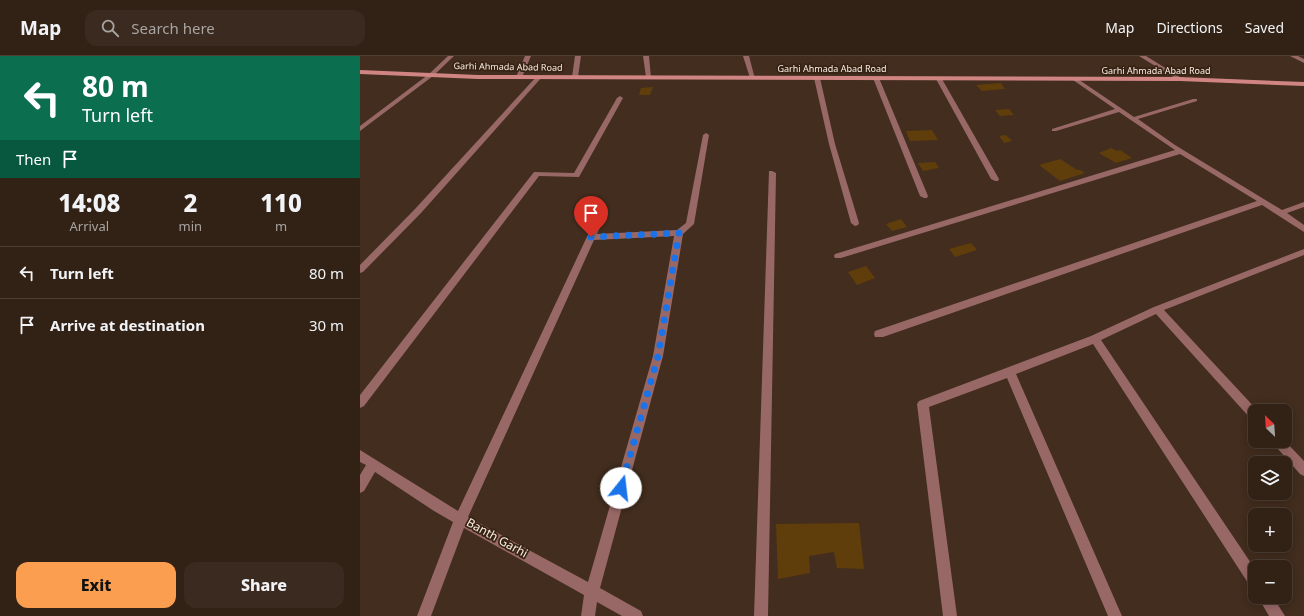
<!DOCTYPE html>
<html lang="en">
<head>
<meta charset="utf-8">
<style>
  body { margin:0; font-family:"Noto Sans",sans-serif; background:#3a2a1f; color:#f1f3f6; height:100vh; display:flex; flex-direction:column; font-size:15px; white-space:nowrap }
  * { box-sizing:border-box; margin:0 }
  p { font-size:13px; color:#a8a4a1 }
  .icon { flex:none; width:22px; height:22px; fill:none; stroke:currentColor; stroke-width:2; stroke-linecap:round; stroke-linejoin:round }
  .map { position:relative; flex:1; overflow:hidden }
  .panel { display:flex; flex-direction:column; background:#322216; width:360px }
  .panel>* { flex:none }
  .banner { background:#0b6e4f; color:#fff; overflow:hidden }
  .needle { width:26px; rotate:335deg }
  .tools { position:absolute; left:888px; top:348px; display:grid; gap:8px }
  .tools a { display:grid; place-items:center; width:44px; height:44px; border-radius:8px; background:#322216; box-shadow:0 2px 10px #0003,0 0 0 1px #4d3f35; font-size:20px }
  .pin { position:absolute; display:grid; place-items:center; width:34px; height:34px; color:#fff; margin:-41px -17px; border-radius:50% 50% 50% 0; rotate:-45deg; box-shadow:0 0 4px #0007 }
  .pin .icon { rotate:45deg }
  .me { position:absolute; width:44px; margin:-22px; rotate:16deg; stroke-linejoin:round; filter:drop-shadow(0 0 3px #0008) }
  .turn { display:flex; align-items:center; gap:14px; height:84px; padding:0 16px; font-size:18px }
  .turn .icon { width:52px; height:52px; stroke-width:2.5 }
  .turn b { display:block; font-size:28px; line-height:34px }
  .then { display:flex; align-items:center; height:38px; padding:0 16px; background:#0003; gap:8px; font-size:15px }
  .eta { display:flex; justify-content:space-evenly; align-items:center; height:68px; text-align:center }
  .eta b { font-size:24px; font-weight:800; line-height:28px }
  .cta { display:flex; gap:8px; margin-top:auto; padding:8px 16px }
  .cta a { flex:1; height:46px; border-radius:12px; background:#fb9e50; color:#111; font-size:16px; font-weight:800; line-height:46px; text-align:center }
  .cta a+a { background:#3a2a1f; color:#f1f3f6 }
  ul { padding:0; list-style:none }
  li { display:flex; align-items:center; gap:12px; height:52px; padding:0 16px; border-top:1px solid #4d3f35 }
  li div { flex:1 }
  li b { display:block; font-size:15px }
  li em { font-style:normal }
  header { display:flex; align-items:center; gap:24px; box-sizing:border-box; height:56px; padding:0 20px; background:#322216; border-bottom:1px solid #4d3f35 }
  header strong { font-size:19px }
  nav { display:flex; gap:22px; margin-inline-start:auto; font-size:14px }
  .search { width:280px; height:36px; background:#3a2a1f; display:flex; align-items:center; gap:10px; box-sizing:border-box; padding:0 14px; border-radius:12px; color:#a8a4a1; font-size:15px }
  main { display:flex; flex:1; min-height:0 }
  .map>svg:first-child { display:block }
</style>
</head>
<body>
<header>
<strong>Map</strong>
<div class="search"><svg class="icon" aria-label="search" viewBox="0 0 24 24"><circle cx="10" cy="10" r="6"/><path d="M15 15l6 6"/></svg>Search here</div>
<nav><a>Map</a><a>Directions</a><a>Saved</a></nav>
</header>
<main>
<section class="panel">
<div class="banner">
<div class="turn"><svg class="icon" aria-label="left" viewBox="0 0 24 24"><path d="M17 20v-9H6M10 6l-5 5 5 5"/></svg><div><b>80 m</b>Turn left</div></div>
<div class="then">Then<svg class="icon" aria-label="arrive" viewBox="0 0 24 24"><path d="M6 21V4h12l-3 4 3 4H6"/></svg></div>
</div>
<div class="eta">
<div><b>14:08</b><p>Arrival</p></div>
<div><b>2</b><p>min</p></div>
<div><b>110</b><p>m</p></div>
</div>
<ul>
<li><svg class="icon" aria-label="left" viewBox="0 0 24 24"><path d="M17 20v-9H6M10 6l-5 5 5 5"/></svg><div><b>Turn left</b></div><em>80 m</em></li>
<li><svg class="icon" aria-label="arrive" viewBox="0 0 24 24"><path d="M6 21V4h12l-3 4 3 4H6"/></svg><div><b>Arrive at destination</b></div><em>30 m</em></li>
</ul>
<div class="cta"><a>Exit</a><a>Share</a></div>
</section>
<div class="map">
<svg width="944" height="560" viewBox="0 0 944 560">
  <rect width="100%" height="100%" fill="#422d1e"/>
  <g fill="#603e0c">
    <path d="M641 27 645 33 622 35 616 29Z"/>
    <path d="M293 31 290 39H279L281 32Z"/>
    <path d="M649 53 654 59 640 60 635 54Z"/>
    <path d="M572 74 578 84 550 85 546 75Z"/>
    <path d="M646 79 652 85 644 87 639 80Z"/>
    <path d="M751 92 757 95 760 94 772 102 756 107 739 97Z"/>
    <path d="M700 103 717 114H720L725 117 700 125 679 109Z"/>
    <path d="M575 106 579 112 563 115 558 107Z"/>
    <path d="M541 163 547 171 532 175 526 168Z"/>
    <path d="M611 187 617 194 595 201 589 193Z"/>
    <path d="M506 210 515 222 497 229 488 216Z"/>
    <path d="M499 467 504 513 477 512 474 496 449 500 450 517 418 523 416 468Z"/>
  </g>
  <g fill="none" stroke-linecap="round" stroke-linejoin="round">
    <g fill="#986866" fill-rule="evenodd">
      <path d="M88 0H94L73 20 0 75V70L69 18Z"/>
      <path d="M165 0H171L162 21 157 22 156 21Z"/>
      <path d="M215 0H221L218 21 215 23 212 21Z"/>
      <path d="M283 0H289L291 22 286 21Z"/>
      <path d="M383 0H389L395 23 390 22Z"/>
      <path d="M779 0H786L823 23 818 24Z"/>
      <path d="M930 0H938L944 3V7Z"/>
      <path d="M177 20 182 21 61 157 3 216 0 217V209L55 153Z"/>
      <path d="M457 20 460 22 475 88 499 167 498 169 495 170 491 167 469 88 454 22Z"/>
      <path d="M514 21 519 22 568 140 567 142H564L560 140 513 22Z"/>
      <path d="M579 21 582 23 639 123 638 125H635L631 123 576 23Z"/>
      <path d="M715 21 774 61 833 43H837V45L778 63 815 89 922 154 944 146V151L927 157 944 169V176L902 149 523 281H515L514 278 515 275 897 145 820 98 481 202H475L474 200 475 198 815 94 759 56 696 75H692V73L755 53 713 24 712 23Z"/>
      <path d="M260 40 263 42 219 121 179 120 4 350 0 352V339L174 116 214 117 257 42Z"/>
      <path d="M346 77 349 79 334 168 323 178 303 300 240 532 281 555 283 560H262L237 546 235 560H221L224 539 104 472 71 560H57L93 466 74 455 15 416 4 435 0 437V419L6 409 0 406V394L98 455 240 153 244 151 248 153 237 178 317 174 326 167 343 79ZM314 180 293 300 228 526 108 461 234 184Z"/>
      <path d="M409 115H412L416 117 408 560H394Z"/>
      <path d="M944 193V199L804 254 898 355H895V365L891 363 796 258 741 284 895 513V532L890 530 733 288 656 318 762 560H748L647 322 569 351 597 560H583L557 348 559 345 731 280 794 251Z"/>
      <path d="M911 385H925L944 405V420L940 418Z"/>
      <path d="M898 541H913L925 560H909Z"/>
    </g>
    <path fill="#d08583" fill-rule="evenodd" d="M0 14 118 19 820 21 944 26V30L820 25 118 23 0 18Z"/>
  </g>
  <g fill="none" stroke-linecap="round" stroke-linejoin="round">
    <path stroke="#1a73e8" stroke-width="7" stroke-dasharray="0 12.6" d="M231 181 319 177 298 300 261 432"/>
  </g>
  <g text-anchor="middle" stroke-width="3.5" stroke-linejoin="round" paint-order="stroke">
    <g font-size="9" fill="#fceee4" stroke="#372314">
      <text transform="translate(148 11) rotate(1)" y="3">Garhi Ahmada Abad Road</text>
      <text x="472" y="16">Garhi Ahmada Abad Road</text>
      <text x="796" y="18">Garhi Ahmada Abad Road</text>
    </g>
    <g font-size="12" fill="#fceee4" stroke="#372314">
      <text transform="translate(137 482) rotate(29)" y="4">Banth Garhi</text>
    </g>
  </g>
</svg>
<div class="tools">
<a><svg class="needle" viewBox="-14 -14 28 28"><path d="M0-13l5 13h-10z" fill="#e53935"/><path d="M0 13l5-13h-10z" fill="#a8a4a1"/></svg></a>
<a><svg class="icon" aria-label="layers" viewBox="0 0 24 24"><path d="M12 4l9 5-9 5-9-5zM3 14l9 5 9-5"/></svg></a>
<a>+</a>
<a>−</a>
</div>
<div class="pin" style="left:231px;top:181px;background:#d93025"><svg class="icon" aria-label="arrive" viewBox="0 0 24 24"><path d="M6 21V4h12l-3 4 3 4H6"/></svg></div>
<svg class="me" style="left:261px;top:432px" viewBox="-20 -20 40 40"><circle r="19" fill="#fff"/><path d="M0-13L10 11 0 6-10 11z" fill="#1a73e8"/></svg>
</div>
</main>
</body>
</html>
